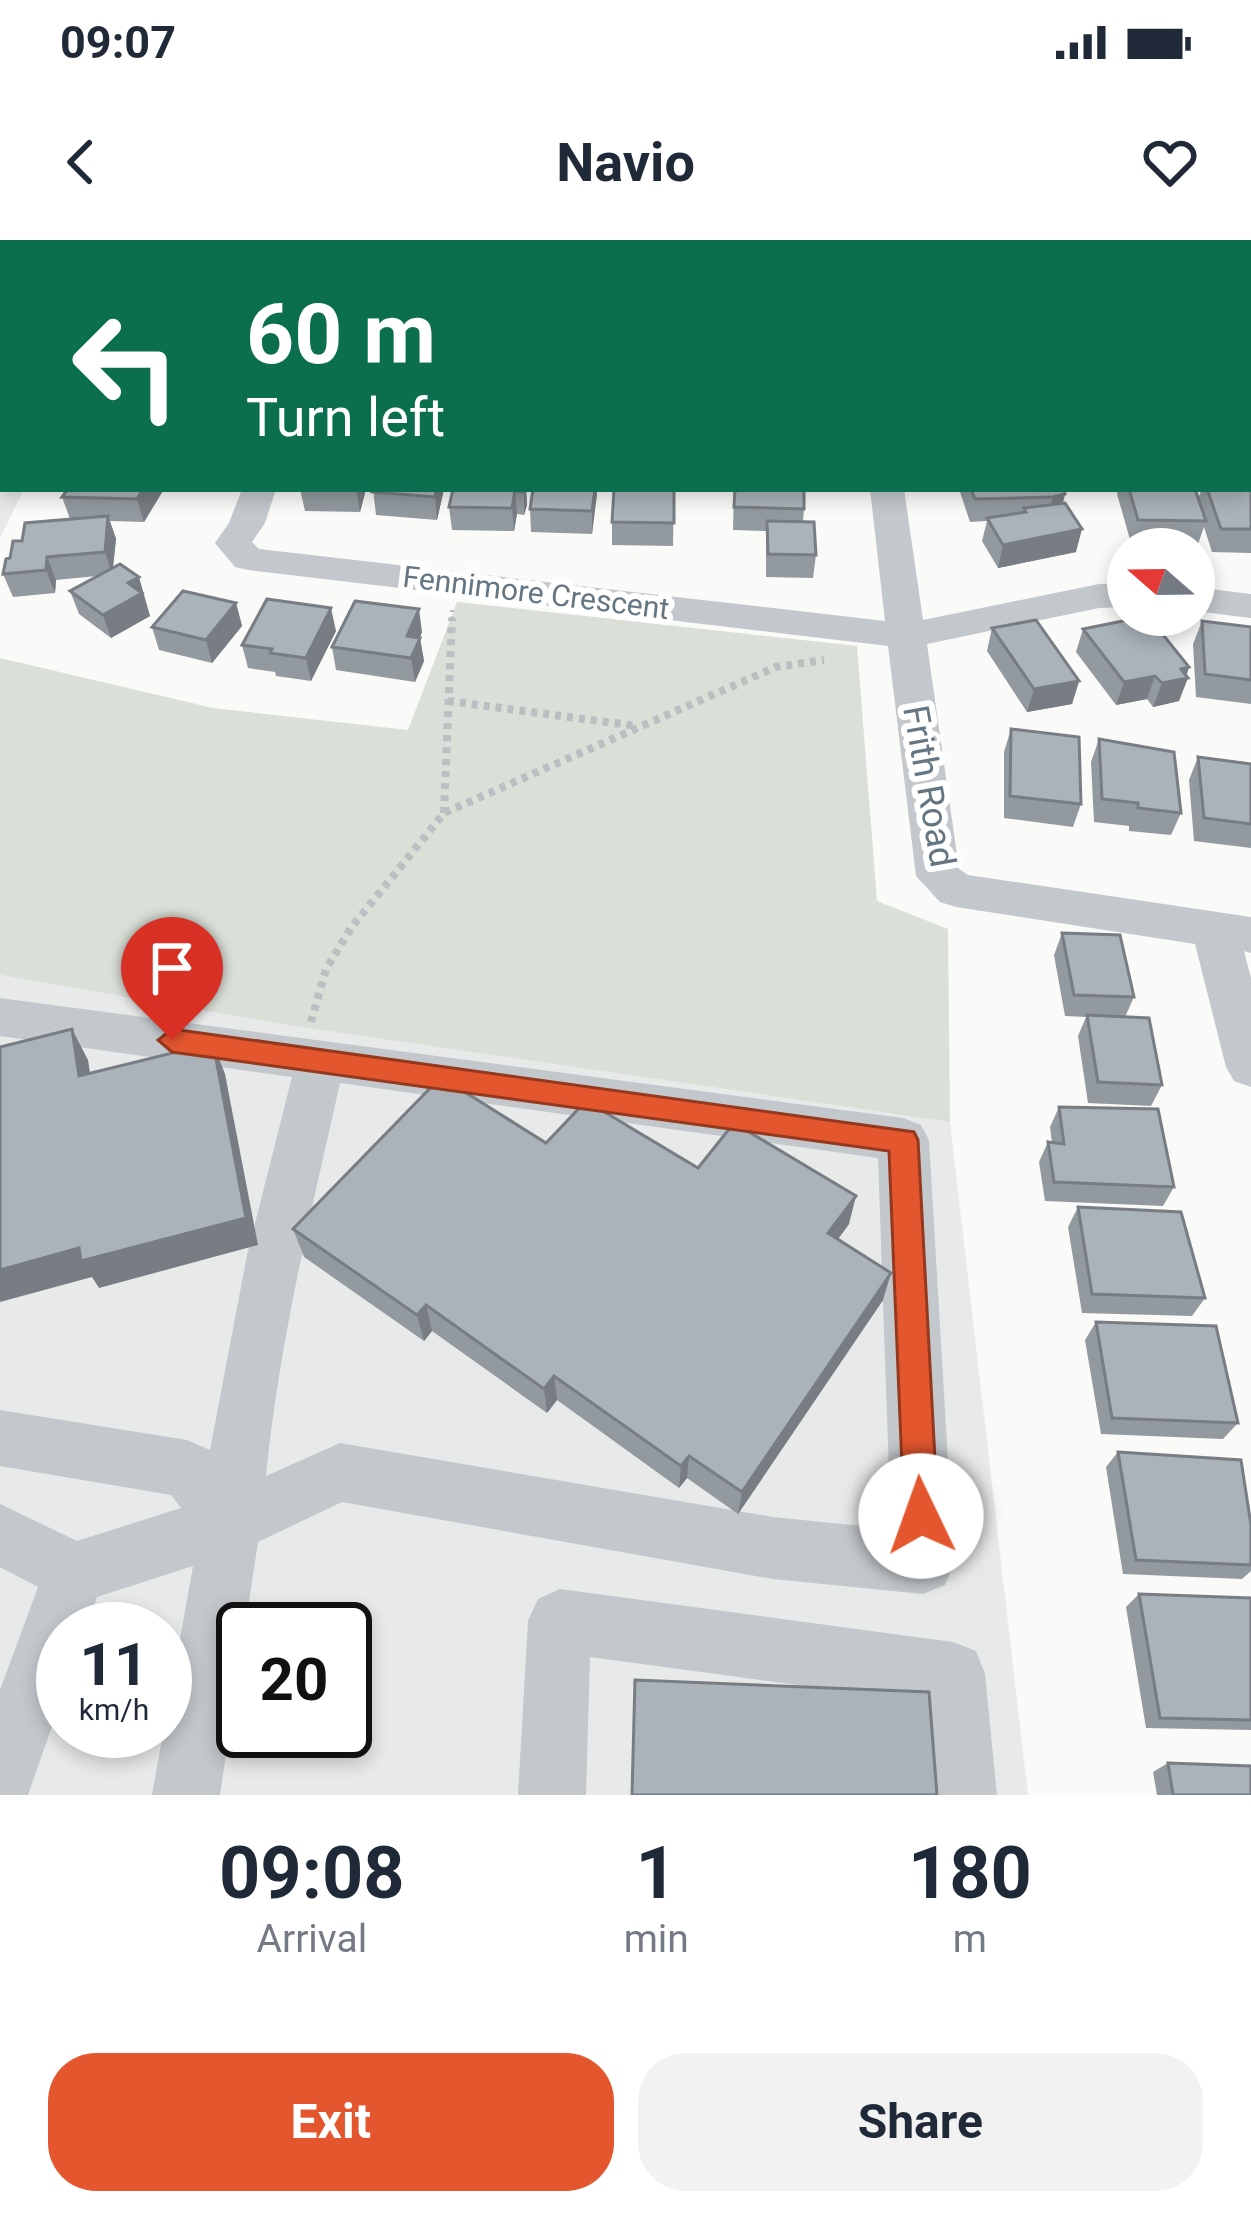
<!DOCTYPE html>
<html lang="en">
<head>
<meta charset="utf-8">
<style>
  body { margin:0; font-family:Roboto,sans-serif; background:#f2f2f3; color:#1f2937; height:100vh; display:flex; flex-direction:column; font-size:45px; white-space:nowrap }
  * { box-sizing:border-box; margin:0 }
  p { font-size:39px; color:#747a83 }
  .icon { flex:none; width:66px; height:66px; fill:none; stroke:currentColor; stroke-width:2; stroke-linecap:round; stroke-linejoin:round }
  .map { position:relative; height:1555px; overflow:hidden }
  .side { display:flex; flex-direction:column; background:#fff; flex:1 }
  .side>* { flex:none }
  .guide { position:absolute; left:0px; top:0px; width:1251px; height:252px; box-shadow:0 6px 18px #0003; background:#0b6e4f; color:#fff; overflow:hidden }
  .needle { width:78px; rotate:290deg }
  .controls { position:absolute; left:1107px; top:288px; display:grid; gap:24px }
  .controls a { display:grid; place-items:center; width:108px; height:108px; border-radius:50%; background:#fff; box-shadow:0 6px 18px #0003; font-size:60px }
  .speed { position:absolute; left:36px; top:1362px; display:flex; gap:24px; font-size:60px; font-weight:700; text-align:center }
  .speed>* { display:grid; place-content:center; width:156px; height:156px; border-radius:50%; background:#fff; box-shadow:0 6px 18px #0003; line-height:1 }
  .speed small { font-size:30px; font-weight:400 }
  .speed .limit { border:6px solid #111; border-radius:18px; background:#fff; color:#111 }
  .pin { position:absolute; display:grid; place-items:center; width:102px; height:102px; color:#fff; margin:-123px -51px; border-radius:50% 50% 50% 0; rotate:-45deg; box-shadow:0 0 12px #0007 }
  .pin .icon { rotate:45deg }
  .me { position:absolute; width:132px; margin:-66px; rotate:357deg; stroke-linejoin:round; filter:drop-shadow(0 0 9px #0008) }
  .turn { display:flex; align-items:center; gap:42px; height:252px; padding:0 48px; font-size:54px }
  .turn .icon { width:156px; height:156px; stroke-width:2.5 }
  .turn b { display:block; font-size:84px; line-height:102px }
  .eta { display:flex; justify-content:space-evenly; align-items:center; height:204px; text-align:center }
  .eta b { font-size:72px; font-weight:700; line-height:84px }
  .cta { display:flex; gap:24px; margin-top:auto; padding:24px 48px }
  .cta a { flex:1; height:138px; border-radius:48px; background:#e4572e; color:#fff; font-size:48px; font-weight:700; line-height:138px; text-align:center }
  .cta a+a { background:#f2f2f3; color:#1f2937 }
  .status { display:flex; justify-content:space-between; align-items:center; height:84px; padding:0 60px; background:#fff; direction:ltr }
  .status svg { height:33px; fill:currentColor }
  header { display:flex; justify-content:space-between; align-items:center; height:156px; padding:0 48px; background:#fff; font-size:54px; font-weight:700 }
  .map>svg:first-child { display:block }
</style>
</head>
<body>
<div class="status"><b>09:07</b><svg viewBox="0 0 49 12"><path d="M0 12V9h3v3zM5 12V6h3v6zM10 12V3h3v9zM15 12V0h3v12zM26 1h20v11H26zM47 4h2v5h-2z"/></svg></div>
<header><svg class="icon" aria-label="back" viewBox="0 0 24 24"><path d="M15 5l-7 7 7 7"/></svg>Navio<svg class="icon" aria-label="heart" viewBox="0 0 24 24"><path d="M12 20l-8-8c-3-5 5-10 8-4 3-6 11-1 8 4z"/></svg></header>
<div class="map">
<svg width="1251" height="1555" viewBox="0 0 1251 1555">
  <rect width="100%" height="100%" fill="#fafaf8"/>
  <g fill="#e8e9e9" fill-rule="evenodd">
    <path d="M0 0H144L3 3V249H24L0 298Z"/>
    <path d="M0 735 287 785 950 882 1028 1555H0ZM63 1389H165V1491H63ZM243 1389H345V1491H243Z"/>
  </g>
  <path fill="#dadfd7" d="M457 362 857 406 877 661 948 689 950 882 287 785 0 735V418L213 468 408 490Z"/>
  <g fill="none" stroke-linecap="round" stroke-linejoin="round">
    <path stroke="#bbbfc2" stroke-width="4.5" stroke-dasharray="4.5 4.5" stroke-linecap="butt" d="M452 381V370"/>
    <g stroke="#bbbfc2" stroke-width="8" stroke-dasharray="6 6" stroke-linecap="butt">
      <path d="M448 461 637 486"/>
      <path d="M444 573 452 378"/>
      <path d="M311 782 326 729 351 688 444 573 776 427 824 420"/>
    </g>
    <g fill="#c3c8cc" fill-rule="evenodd">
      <path d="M838 0H866L867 3H839Z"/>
      <path d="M1174 0H1202L1204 3H1176Z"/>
      <path d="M1248 115 1251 116V136L1248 135Z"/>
      <path d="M242 249H276L265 283 252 302 259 309 885 381 870 249H904L923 380 1099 344 1128 343V367L1099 368 927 404 959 629 968 635 1251 677V713L1244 711 1251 738V847L1234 841 1226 827 1195 704 956 667 940 662 916 636 888 406 248 330 235 327 215 303 229 283Z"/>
      <path d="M1194 347 1251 354V378L1194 371Z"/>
      <path d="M0 758 903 878 921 885 929 900 954 1323 945 1345 923 1354 773 1339 342 1262 258 1302 220 1555H152L193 1326 97 1357 86 1389H63V1455L28 1555H0V1450L38 1347 0 1327V1264L77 1301 181 1268 171 1255 0 1226V1170L187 1200 210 1210 247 1015 292 837 0 796ZM340 843 878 918 891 1289 773 1277 340 1203 266 1236C279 1103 311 973 340 843Z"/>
      <path d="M560 1349 953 1402 976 1411 985 1434 997 1555H929L923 1462 590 1417 586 1555H518L528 1381 538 1359Z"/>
    </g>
  </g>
  <g fill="#929a9f">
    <path d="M916 0H982L981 2 1008 3H916Z"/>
    <path d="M1063 0H1134L1135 3H1062Z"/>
    <path d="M1248 152 1251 159V203L1248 196Z"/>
    <path d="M1251 243V313L1212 312 1204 287 1198 304 1131 303 1117 254 1118 249H1195L1198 258 1202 249H1248Z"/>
    <path d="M164 249 144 282 110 281 116 299 113 328 146 360 145 361 150 376 111 398 79 374 70 351 97 336 56 340 55 353 13 357 3 334 10 318 22 301 70 279 62 257Z"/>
    <path d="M300 249H366L360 272 305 271Z"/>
    <path d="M373 249H444L437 280 376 275Z"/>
    <path d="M526 249 527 265 524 275 517 274 514 291 452 290 449 267Z"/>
    <path d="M533 249H597L592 294 531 292 530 269Z"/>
    <path d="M674 249 673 306 612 305V282Z"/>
    <path d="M734 249 804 269 803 282 816 315 813 338 766 337V291L733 290Z"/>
    <path d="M959 249H1064L1065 254 1063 263 1076 312 998 328 982 301 987 281 970 282Z"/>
    <path d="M236 363 242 386 212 423 159 410 152 387Z"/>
    <path d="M1202 381 1251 387V464L1196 457 1193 404Z"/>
    <path d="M992 388 1079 441 1072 464 1027 472 987 411Z"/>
    <path d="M1083 389 1189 427 1179 461 1153 467 1147 459 1116 465 1076 412Z"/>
    <path d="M336 391 311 441 276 436 275 432 248 428 242 405Z"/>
    <path d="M422 392 420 398 424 421 415 442 336 430 332 407Z"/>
    <path d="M1011 489 1081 564 1073 587 1004 578V512Z"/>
    <path d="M1099 499 1181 573 1171 595 1129 591V586L1094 582 1091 522Z"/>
    <path d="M1198 517 1251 524V608L1194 601 1189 540Z"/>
    <path d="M1062 693 1134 757 1125 777 1162 845 1151 866 1088 863 1078 796 1086 777 1065 776 1054 715Z"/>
    <path d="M1059 867 1174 947 1163 966 1045 961 1039 922 1048 902 1052 903 1050 887Z"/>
    <path d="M546 903 698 928 849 984 838 999 883 1060 738 1274 687 1238 679 1248 557 1160 547 1173 432 1091 424 1101 304 1017 293 989Z"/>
    <path d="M1078 967 1205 1058 1192 1076 1082 1073 1068 987Z"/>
    <path d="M1096 1082 1238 1183 1223 1199 1101 1194 1085 1100Z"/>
    <path d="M1118 1212 1251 1285V1331L1242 1339 1123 1334 1106 1227Z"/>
    <path d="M1139 1354 1251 1358V1490L1146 1488 1126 1367Z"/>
    <path d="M1168 1523 1251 1555H1157L1153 1532Z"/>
  </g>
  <g fill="#777d82">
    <path d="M3 18V68L0 73V22Z"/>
    <path d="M143 249H164L144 282 137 259Z"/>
    <path d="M356 249H366L360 272Z"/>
    <path d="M436 249H444L437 280 435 257Z"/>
    <path d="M524 249H526L527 265 524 275Z"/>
    <path d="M595 249H597V255L592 294V271Z"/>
    <path d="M515 251 517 274 514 291 512 268Z"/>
    <path d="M1065 254 1059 277 1047 280 1053 257Z"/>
    <path d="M108 276 116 299 112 335 105 312Z"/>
    <path d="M1082 289 1076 312 998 328 1003 305Z"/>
    <path d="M47 317 56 340 55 353 46 330Z"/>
    <path d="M139 337 150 376 111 398 103 375 128 343Z"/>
    <path d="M236 363 242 386 212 423 206 400Z"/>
    <path d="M331 368 336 391 311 441 306 418Z"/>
    <path d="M419 369 422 392 410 419 407 396Z"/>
    <path d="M420 398 424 421 415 442 411 418Z"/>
    <path d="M1189 427 1185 439 1188 438 1179 461 1153 467 1162 443 1181 429Z"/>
    <path d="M1155 436 1147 459 1116 465 1124 442Z"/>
    <path d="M1079 441 1072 464 1027 472 1034 449Z"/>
    <path d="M72 789 88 820 95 866 79 836Z"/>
    <path d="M213 803 225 834 258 1005 99 1048 92 1037 0 1062V1030Z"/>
    <path d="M856 956 849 984 822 1021 828 993Z"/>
    <path d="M891 1033 883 1060 738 1274 742 1252Z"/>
    <path d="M426 1065 432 1091 424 1101 417 1075Z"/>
    <path d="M554 1136 557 1160 547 1173 544 1149Z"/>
    <path d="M689 1216 687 1238 679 1248 681 1226Z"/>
  </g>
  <g fill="#aab3b9" stroke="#777d82" stroke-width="3">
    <path d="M0 0H14L12 3H3V18L0 22Z"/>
    <path d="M1095 0H1134L1135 3H1095Z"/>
    <path d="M1248 242 1251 243V289H1221L1207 249H1248Z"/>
    <path d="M68 249H143L137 259 62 257Z"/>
    <path d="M373 249H436L435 257 372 252Z"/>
    <path d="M453 249H524L523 252 515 251 512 268 449 267Z"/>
    <path d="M533 249H595L592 271 530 269Z"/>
    <path d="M614 249H674V283L612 282Z"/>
    <path d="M735 249H804V269L734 267Z"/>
    <path d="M971 249H1064L1065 254 1053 257 975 259Z"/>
    <path d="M1129 249H1195L1206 281 1138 280Z"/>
    <path d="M1065 263 1082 289 1003 305 987 278 1026 272 1024 268Z"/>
    <path d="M108 276 105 312 47 317 46 330 3 334 6 319 10 318 13 301H22L25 283Z"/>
    <path d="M767 281 814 282 816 315 768 314Z"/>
    <path d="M120 324 139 337 128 343 142 353 103 375 70 351Z"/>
    <path d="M183 351 236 363 206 400 152 387Z"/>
    <path d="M267 359 331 368 306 418 270 413 272 409 242 405Z"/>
    <path d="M355 361 419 369 407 396 420 398 411 418 332 407Z"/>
    <path d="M1148 376 1189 427 1181 429 1188 438 1162 443 1155 436 1124 442 1083 389Z"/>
    <path d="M1036 380 1079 441 1034 449 992 388Z"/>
    <path d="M1202 381 1251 387V440L1205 434Z"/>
    <path d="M1011 489 1079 497 1081 564 1010 556Z"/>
    <path d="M1099 499 1174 512 1181 573 1138 568V563L1102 559Z"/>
    <path d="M1198 517 1251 524V584L1204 578Z"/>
    <path d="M1062 693 1120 695 1134 757 1074 755Z"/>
    <path d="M1087 775 1149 778 1162 845 1098 842Z"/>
    <path d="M72 789 79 836 213 803 246 978 81 1021 79 1008 0 1030V807Z"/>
    <path d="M441 837 546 903 586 861 698 928 734 883 856 956 828 993 891 1033 742 1252 689 1216 681 1226 554 1136 544 1149 426 1065 417 1075 293 989Z"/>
    <path d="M1059 867 1158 869 1174 947 1054 942 1048 902 1064 904Z"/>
    <path d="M1078 967 1181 972 1205 1058 1092 1054Z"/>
    <path d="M1096 1082 1216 1086 1238 1183 1112 1178Z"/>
    <path d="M1118 1212 1241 1220 1251 1285V1325L1136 1320Z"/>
    <path d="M1139 1354 1251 1358V1480L1160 1478Z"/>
    <path d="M635 1440 929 1452 937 1555H632Z"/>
    <path d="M1168 1523 1251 1526V1555H1173Z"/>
  </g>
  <path fill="#e4572e" stroke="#94391e" stroke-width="3" d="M172 789 914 892 918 900 938 1276 933 1288 921 1293 909 1288 904 1276 889 911 172 812 158 800Z"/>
  <g text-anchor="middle" stroke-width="12" stroke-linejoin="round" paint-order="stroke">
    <g font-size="30" fill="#657683" stroke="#fff">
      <text transform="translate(536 353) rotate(7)" y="10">Fennimore Crescent</text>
    </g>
    <g font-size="36" fill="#657683" stroke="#fff">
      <text transform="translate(930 546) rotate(80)" y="13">Frith Road</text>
    </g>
  </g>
</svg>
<div class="controls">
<a><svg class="needle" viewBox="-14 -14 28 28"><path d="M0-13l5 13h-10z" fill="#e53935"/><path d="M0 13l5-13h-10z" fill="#747a83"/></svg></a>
</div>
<div class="speed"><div>11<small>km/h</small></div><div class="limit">20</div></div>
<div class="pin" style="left:172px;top:800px;background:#d93025"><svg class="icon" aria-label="arrive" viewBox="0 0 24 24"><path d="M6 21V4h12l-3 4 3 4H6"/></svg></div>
<svg class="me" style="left:921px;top:1276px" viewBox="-20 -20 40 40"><circle r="19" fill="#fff"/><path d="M0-13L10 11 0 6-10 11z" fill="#e4572e"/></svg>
<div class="guide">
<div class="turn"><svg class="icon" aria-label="left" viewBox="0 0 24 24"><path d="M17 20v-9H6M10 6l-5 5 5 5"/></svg><div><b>60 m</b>Turn left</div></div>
</div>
</div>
<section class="side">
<div class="eta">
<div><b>09:08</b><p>Arrival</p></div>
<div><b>1</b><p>min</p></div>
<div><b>180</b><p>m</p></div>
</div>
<div class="cta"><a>Exit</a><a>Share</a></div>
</section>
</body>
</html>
